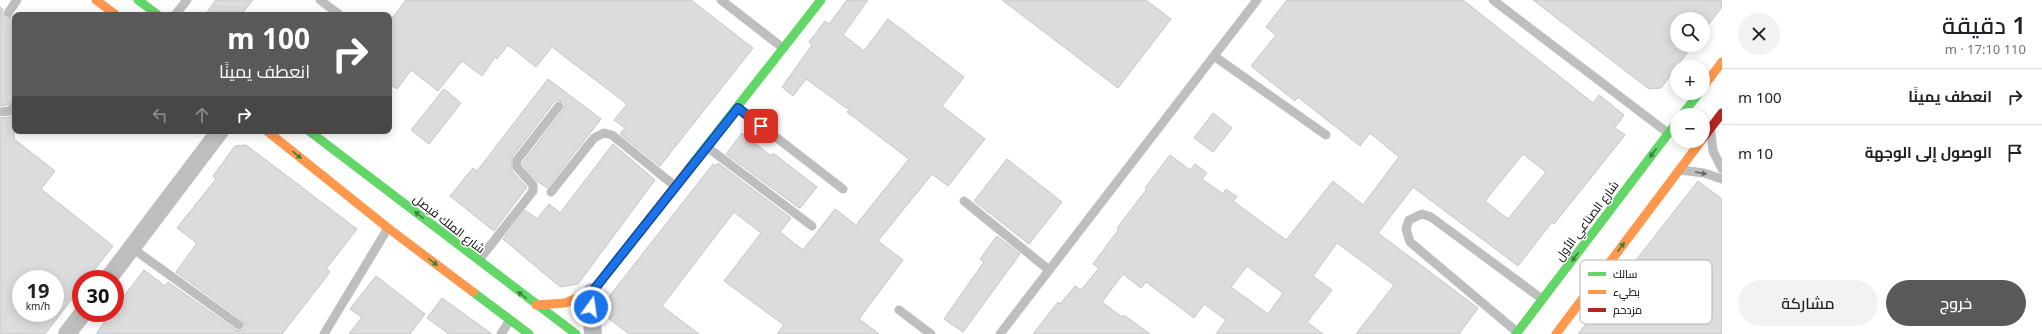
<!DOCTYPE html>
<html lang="ar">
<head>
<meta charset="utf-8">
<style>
  body { margin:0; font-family:"Noto Sans",Cairo,sans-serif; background:#f2f2f2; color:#202124; direction:rtl; height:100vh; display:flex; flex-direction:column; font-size:15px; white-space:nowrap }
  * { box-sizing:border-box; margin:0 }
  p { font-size:13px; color:#757577 }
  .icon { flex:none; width:22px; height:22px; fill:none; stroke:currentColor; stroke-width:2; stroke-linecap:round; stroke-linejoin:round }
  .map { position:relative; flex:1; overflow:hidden; direction:ltr }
  .side { display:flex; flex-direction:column; background:#fff; width:320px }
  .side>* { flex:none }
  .top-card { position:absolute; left:12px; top:12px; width:380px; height:122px; border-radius:8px; box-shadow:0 2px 10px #0003; direction:rtl; background:#595959; color:#fff; overflow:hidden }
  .buttons { position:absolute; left:1670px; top:12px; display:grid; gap:8px }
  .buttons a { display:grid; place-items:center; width:40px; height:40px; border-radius:50%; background:#fff; box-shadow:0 2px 10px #0003; font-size:20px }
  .speed { position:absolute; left:12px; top:270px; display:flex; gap:8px; font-size:20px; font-weight:700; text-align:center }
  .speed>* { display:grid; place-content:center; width:52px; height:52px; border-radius:50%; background:#fff; box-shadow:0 2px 10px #0003; line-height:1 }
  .speed small { font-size:10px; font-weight:400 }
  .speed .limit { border:6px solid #d22; background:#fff; color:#111 }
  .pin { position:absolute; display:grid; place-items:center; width:34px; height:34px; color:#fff; margin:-17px; border-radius:8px; box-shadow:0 2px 6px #0006 }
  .me { position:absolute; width:44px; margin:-22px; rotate:14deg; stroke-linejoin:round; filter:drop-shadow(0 0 3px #0008) }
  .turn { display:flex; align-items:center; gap:14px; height:84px; padding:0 16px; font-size:18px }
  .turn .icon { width:52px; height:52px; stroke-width:2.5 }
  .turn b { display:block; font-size:28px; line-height:34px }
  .lanes { display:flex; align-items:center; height:38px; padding:0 16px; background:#0003; justify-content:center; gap:20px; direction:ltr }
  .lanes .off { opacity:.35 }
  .round { display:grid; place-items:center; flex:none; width:42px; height:42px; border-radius:21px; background:#f2f2f2 }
  .headline { display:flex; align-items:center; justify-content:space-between; height:68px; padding:0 16px }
  h1 { font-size:24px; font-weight:600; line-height:30px }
  .action { display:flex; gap:8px; margin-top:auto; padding:8px 16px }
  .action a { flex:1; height:46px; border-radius:24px; background:#595959; color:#fff; font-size:16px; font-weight:600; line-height:46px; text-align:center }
  .action a+a { background:#f2f2f2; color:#202124 }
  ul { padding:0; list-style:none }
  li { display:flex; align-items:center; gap:12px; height:56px; padding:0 16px; border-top:1px solid #e0e0e0 }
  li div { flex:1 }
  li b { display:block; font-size:15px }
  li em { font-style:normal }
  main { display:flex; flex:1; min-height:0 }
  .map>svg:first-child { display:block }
</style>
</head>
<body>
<main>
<section class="side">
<div class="headline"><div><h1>1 دقيقة</h1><p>110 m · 17:10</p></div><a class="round"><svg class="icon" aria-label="close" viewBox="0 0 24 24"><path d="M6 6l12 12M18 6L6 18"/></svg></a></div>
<ul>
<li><svg class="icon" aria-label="right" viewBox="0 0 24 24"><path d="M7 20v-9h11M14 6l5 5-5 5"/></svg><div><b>انعطف يمينًا</b></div><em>100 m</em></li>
<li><svg class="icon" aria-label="arrive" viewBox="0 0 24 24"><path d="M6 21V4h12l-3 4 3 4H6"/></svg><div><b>الوصول إلى الوجهة</b></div><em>10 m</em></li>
</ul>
<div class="action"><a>خروج</a><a>مشاركة</a></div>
</section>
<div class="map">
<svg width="1722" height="334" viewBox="0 0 1722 334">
  <rect width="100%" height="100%" fill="#fff"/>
  <g fill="#dcdcdc" stroke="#c5c5c5" fill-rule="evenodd">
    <path d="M216 0H253L241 15H205Z"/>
    <path d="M406 0H691L753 48 660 166 620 134 625 128 614 120 627 104 552 47 536 67 508 45 497 59 495 57 482 76 462 61 438 91 411 70 397 89 389 84V22Z"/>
    <path d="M847 0H868L843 35 864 51 888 19 964 77 942 106 985 139 948 186 932 174 878 241 903 260 859 319 879 334H777L784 325 724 281 761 233 734 212 662 306 699 334H629L607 317 604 311V303L713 164 716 166 718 163 791 218 780 232 803 250 835 209 856 225 909 159 847 112 849 110 806 79 793 96 782 87 812 45 809 42 825 21 829 24Z"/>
    <path d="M1002 0H1146L1171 19 1118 88Z"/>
    <path d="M1287 0H1463L1593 103 1599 95 1624 115 1615 128 1625 135 1554 224 1552 222 1518 266 1413 187 1378 233 1478 308 1459 334H1356L1394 285 1337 243 1313 276 1332 290 1307 322 1323 334H1216L1226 320 1204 304 1194 318 1146 282 1141 288 1123 274 1102 302 1122 317 1124 315 1150 334H1033L1058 302 1060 304 1075 286 1081 290 1099 268 1093 264 1119 229 1117 228 1147 189 1145 188 1170 155 1190 170 1195 164 1207 173 1202 179 1223 194 1226 189 1237 197 1233 201 1286 240 1333 181 1363 205 1399 157 1370 133 1360 146 1298 97 1295 101 1251 66 1276 35 1266 27ZM1523 154 1546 172 1508 219 1485 201ZM1247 266 1283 293 1268 314 1231 287Z"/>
    <path d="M1533 0H1722V7L1703 32V19H1677V45H1693L1661 88 1649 89Z"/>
    <path d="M0 7 3 9 2 13 4 18 8 19 13 16 15 18V99L6 105 0 106Z"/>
    <path d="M548 79 601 119 547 188 537 181 523 165V162L564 109 565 104 562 101 557 100 554 102 512 157V171L527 187 494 231 450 196 473 168 477 171Z"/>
    <path d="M444 89 461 103 429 144 411 130Z"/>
    <path d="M15 113 14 139 55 171 41 189 113 246 87 279H81V287L45 334H0V118L10 117ZM21 279H55V313H21Z"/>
    <path d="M1213 113 1232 128 1213 152 1194 138Z"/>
    <path d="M742 133 771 156 773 153 817 187 801 207 799 208 726 154Z"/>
    <path d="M613 144 655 180 578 284 560 287 503 239 525 210 537 219 549 204 560 213Z"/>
    <path d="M246 145 357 229 326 269 330 272 282 334H96L111 313H115V308L144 270 165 286 168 282 236 330 239 331 244 329 245 325 242 320 176 272 197 243 177 228 216 179 213 176 235 146Z"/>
    <path d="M1007 159 1062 202 1029 244 974 201Z"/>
    <path d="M1698 181 1722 199V334H1578Z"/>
    <path d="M997 236 1020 254 963 332 944 319 984 262 980 259Z"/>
    <path d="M376 276 425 314 410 334H349L362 317 350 309Z"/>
    <path d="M442 298 492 334H449L427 318Z"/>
  </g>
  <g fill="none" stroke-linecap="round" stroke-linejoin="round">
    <g stroke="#bebebe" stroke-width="9">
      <path d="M320 0 340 15"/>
      <path d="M721 0 783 48"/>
      <path d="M1493 0 1668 133"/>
      <path d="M8 13 17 0"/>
      <path d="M175 15 187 0"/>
      <path d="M1214 56 1326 135"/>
      <path d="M738 108 843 189"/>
      <path d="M0 112 9 111 15 105"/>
      <path d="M1711 132 1713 151 1722 169"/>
      <path d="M707 147 812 226"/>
      <path d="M1680 170 1704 173 1722 179"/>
      <path d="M551 192 594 138 604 133 612 135 675 186"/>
      <path d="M964 201 1049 270"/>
      <path d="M132 248 239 325"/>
      <path d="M479 260 533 191V185L517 167V160L559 106"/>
      <path d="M899 310 931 334"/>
      <path d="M1517 332 1410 242 1406 229 1409 220 1422 214 1431 217 1542 299"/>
      <path d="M324 334 388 228"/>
      <path d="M501 334 510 320"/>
      <path d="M1000 334 1257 0"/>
    </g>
    <g stroke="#bebebe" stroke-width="18">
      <path d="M108 279 220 131"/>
      <path d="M592 292 591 307 593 334"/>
      <path d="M67 334 83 313"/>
    </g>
    <g stroke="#63d668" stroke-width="9">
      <path d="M138 0 158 15"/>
      <path d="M1682 115 1699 93"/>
      <path d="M309 131 576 334"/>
      <path d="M690 167 821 0"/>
      <path d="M473 292 529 334"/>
      <path d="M1516 334 1677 122"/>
    </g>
    <g stroke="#ff974d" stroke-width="9">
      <path d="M96 0 116 15"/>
      <path d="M1703 87 1722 62"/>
      <path d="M267 131 388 228 473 292"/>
      <path d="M536 305 565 303 592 292 690 167"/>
      <path d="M1556 334 1701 141"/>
    </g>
    <path stroke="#b3261e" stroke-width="9" d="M1703 138 1722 113"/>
  </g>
  <defs><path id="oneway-solid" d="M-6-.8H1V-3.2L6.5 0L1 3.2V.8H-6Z"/></defs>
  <g fill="#3b803e">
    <use href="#oneway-solid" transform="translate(1653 153) rotate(127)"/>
    <use href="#oneway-solid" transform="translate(297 155) rotate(39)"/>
    <use href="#oneway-solid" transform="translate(419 215) rotate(-142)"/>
    <use href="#oneway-solid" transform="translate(1621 247) rotate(-53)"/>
    <use href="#oneway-solid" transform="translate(1575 257) rotate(127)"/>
    <use href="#oneway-solid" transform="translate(433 262) rotate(37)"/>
    <use href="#oneway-solid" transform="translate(522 295) rotate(-143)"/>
  </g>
  <use fill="#686868" href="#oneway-solid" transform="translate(1701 173) rotate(11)"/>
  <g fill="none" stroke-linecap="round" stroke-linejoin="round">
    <g stroke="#114b97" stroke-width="10">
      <path id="route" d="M591 307 592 292 738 108 761 126"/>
    </g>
    <use href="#route" stroke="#1a73e8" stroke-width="7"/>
  </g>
  <g text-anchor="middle" stroke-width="3" stroke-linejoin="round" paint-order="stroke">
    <g font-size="12" fill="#000" stroke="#fff">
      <text transform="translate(1587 221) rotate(-53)" y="4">شارع الصناعي الأول</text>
      <text transform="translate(449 224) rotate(38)" y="4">شارع الملك فيصل</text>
    </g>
  </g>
  <rect x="1580" y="260" width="132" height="64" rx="6" fill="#fff" stroke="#b2b2b2" stroke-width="1"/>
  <rect x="1588" y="272" width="18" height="4" fill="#63d668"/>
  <rect x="1588" y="290" width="18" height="4" fill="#ff974d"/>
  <rect x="1588" y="308" width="18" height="4" fill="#b3261e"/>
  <g font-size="11" fill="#000">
    <text x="1613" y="278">سالك</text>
    <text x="1613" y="296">بطيء</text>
    <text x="1613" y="314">مزدحم</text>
  </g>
</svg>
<div class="buttons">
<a><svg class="icon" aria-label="search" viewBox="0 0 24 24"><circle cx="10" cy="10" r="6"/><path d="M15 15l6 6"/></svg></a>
<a>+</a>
<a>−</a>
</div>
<div class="speed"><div>19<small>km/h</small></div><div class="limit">30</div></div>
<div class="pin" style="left:761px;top:126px;background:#d93025"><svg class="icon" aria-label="arrive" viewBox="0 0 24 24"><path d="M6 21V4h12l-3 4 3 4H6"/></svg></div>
<svg class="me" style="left:591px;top:307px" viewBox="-20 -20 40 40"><circle r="17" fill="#1a73e8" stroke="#fff" stroke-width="3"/><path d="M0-11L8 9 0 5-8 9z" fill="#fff"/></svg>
<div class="top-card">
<div class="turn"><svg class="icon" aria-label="right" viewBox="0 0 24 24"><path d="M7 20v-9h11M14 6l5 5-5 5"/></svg><div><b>100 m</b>انعطف يمينًا</div></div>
<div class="lanes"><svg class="icon off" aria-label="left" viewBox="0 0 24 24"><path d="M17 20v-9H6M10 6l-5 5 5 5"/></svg><svg class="icon off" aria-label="ahead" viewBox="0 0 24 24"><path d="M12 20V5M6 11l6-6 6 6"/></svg><svg class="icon" aria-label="right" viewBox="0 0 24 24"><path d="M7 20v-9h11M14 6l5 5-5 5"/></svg></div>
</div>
</div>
</main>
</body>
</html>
